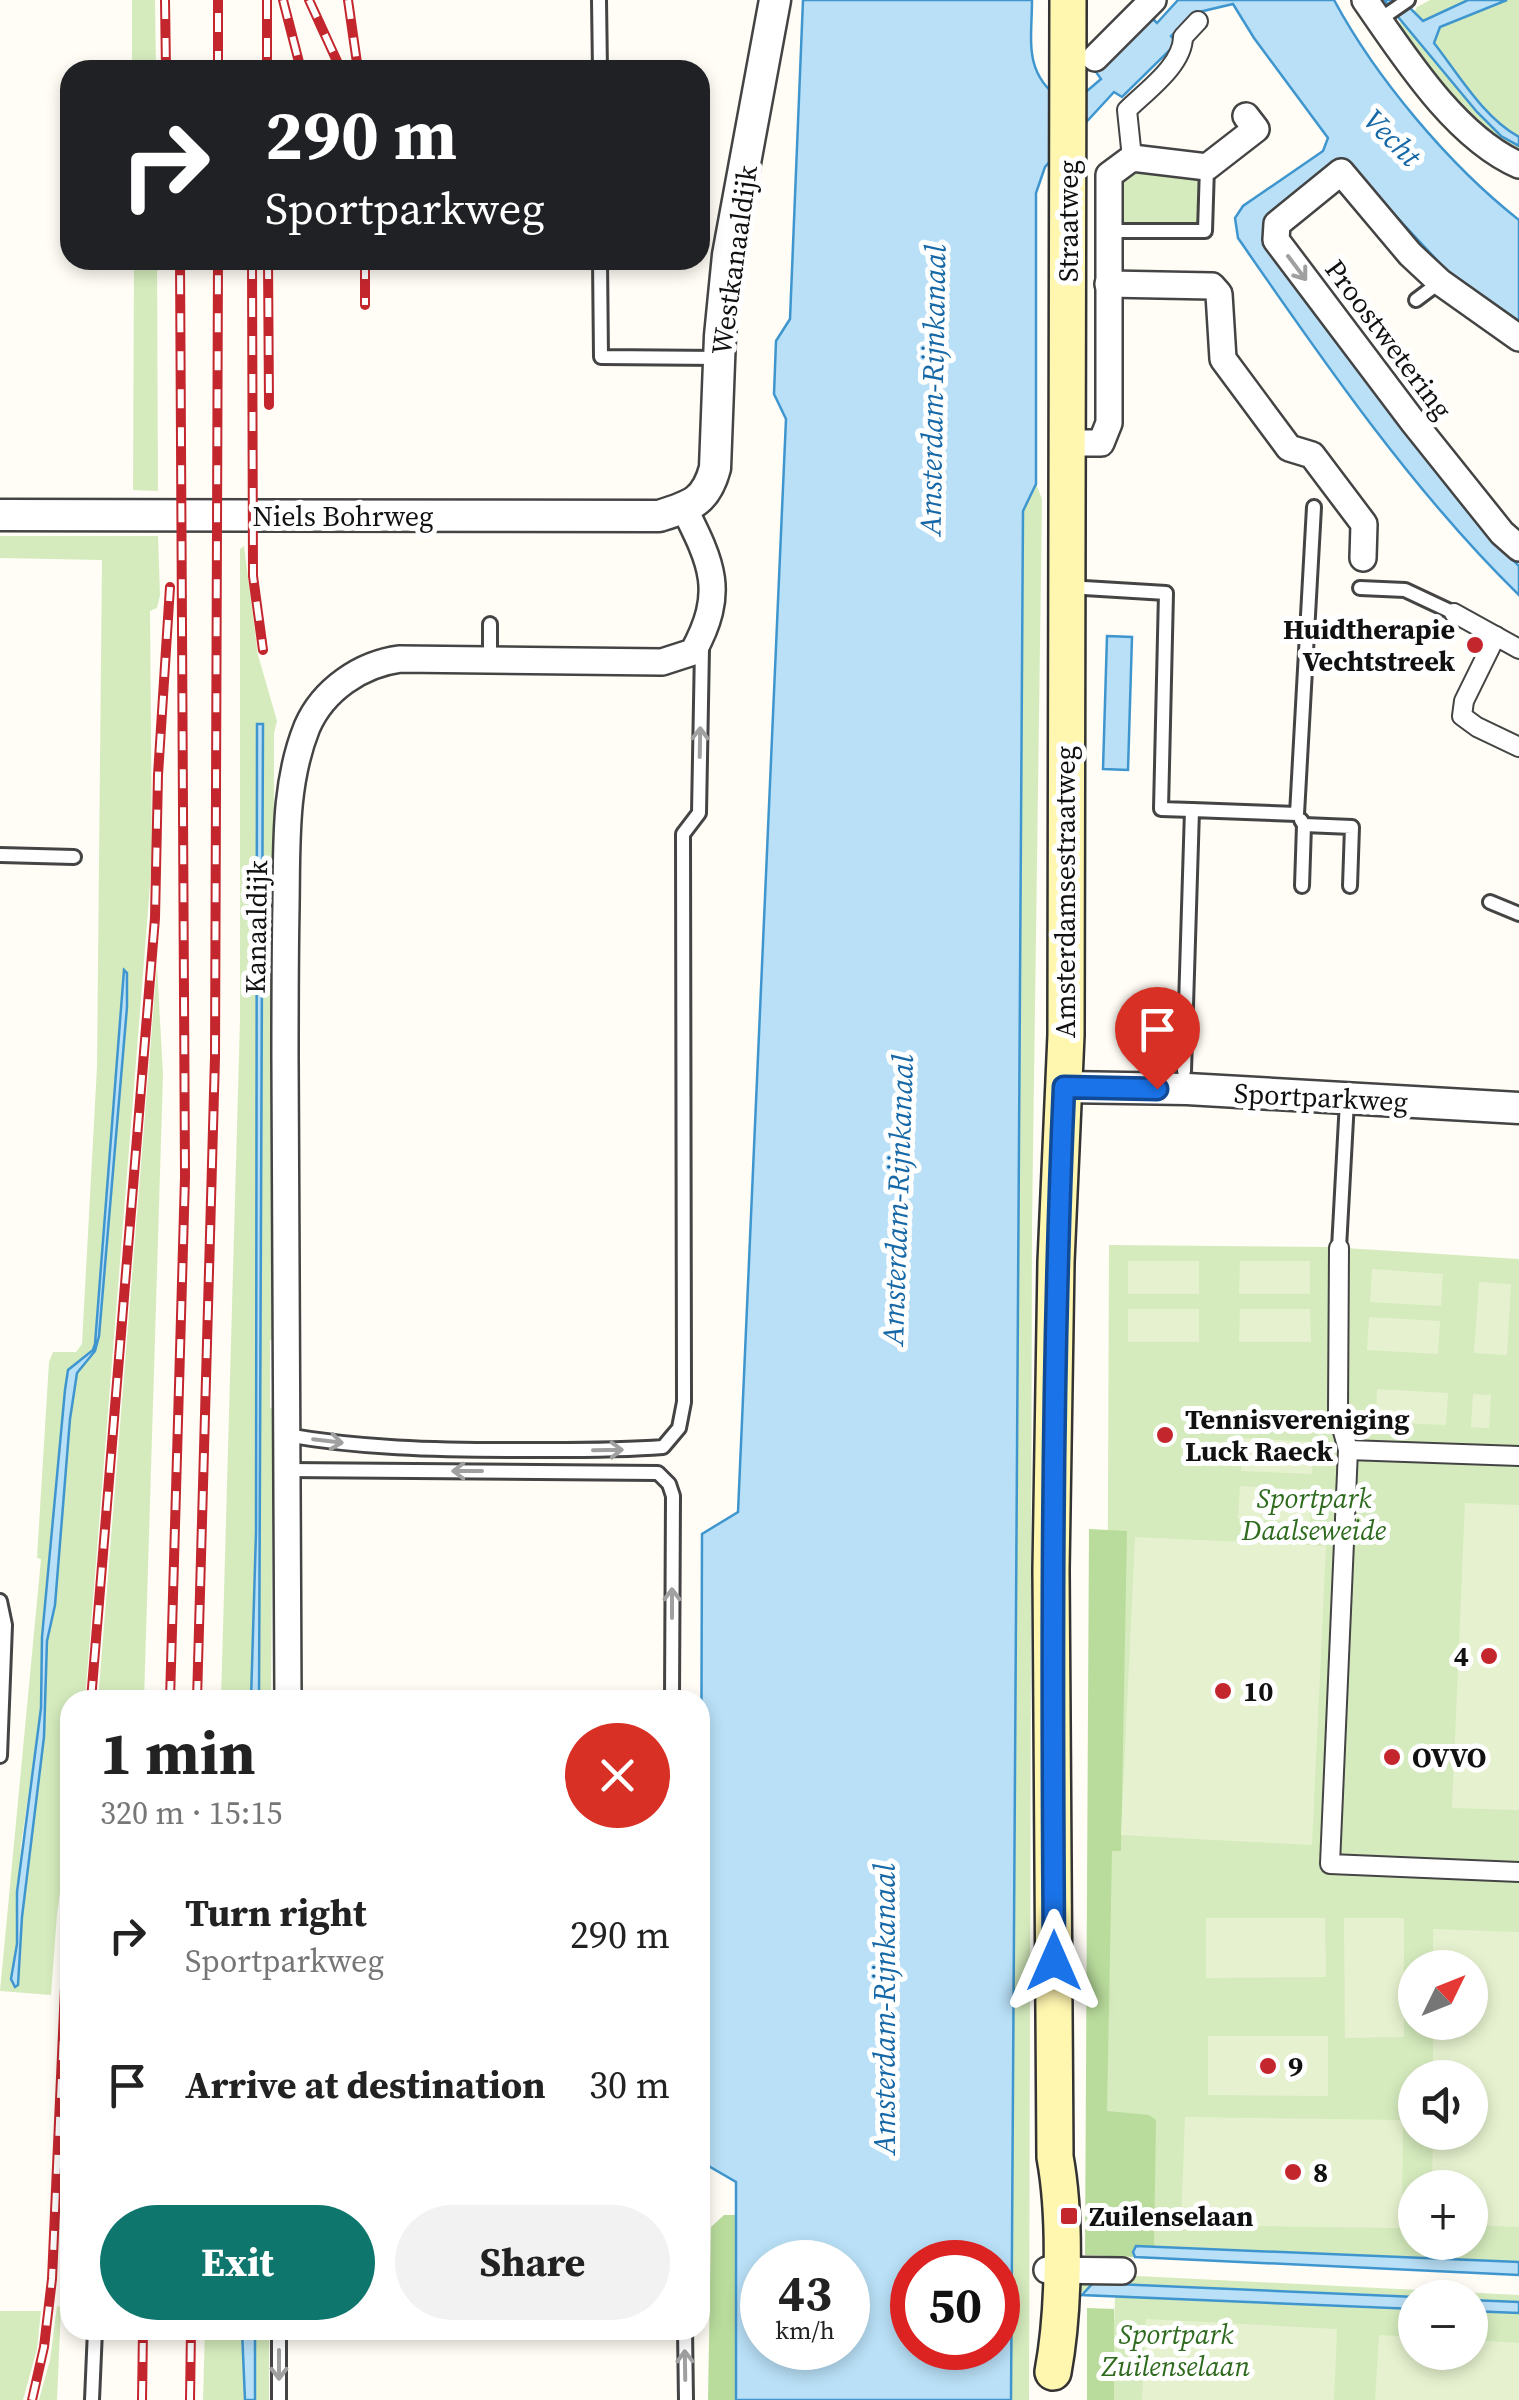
<!DOCTYPE html>
<html lang="en">
<head>
<meta charset="utf-8">
<style>
  body { margin:0; font-family:"Source Serif 4",serif; background:#f2f2f2; color:#222; height:100vh; display:flex; flex-direction:column; font-size:38px; white-space:nowrap }
  * { box-sizing:border-box; margin:0 }
  p { font-size:32px; color:#767676 }
  .icon { flex:none; width:55px; height:55px; fill:none; stroke:currentColor; stroke-width:2; stroke-linecap:round; stroke-linejoin:round }
  .map { position:relative; flex:1; overflow:hidden }
  .details { position:absolute; left:60px; top:1690px; width:650px; height:650px; display:flex; flex-direction:column; background:#fff; border-radius:30px; box-shadow:0 5px 15px #0003 }
  .details>* { flex:none }
  .top-card { position:absolute; left:60px; top:60px; width:650px; height:210px; border-radius:30px; box-shadow:0 5px 15px #0003; background:#202124; color:#fff; overflow:hidden }
  .needle { width:65px; rotate:47deg }
  .buttons { position:absolute; left:1398px; top:1950px; display:grid; gap:20px }
  .buttons a { display:grid; place-items:center; width:90px; height:90px; border-radius:50%; background:#fff; box-shadow:0 5px 15px #0003; font-size:50px }
  .speed { position:absolute; left:740px; top:2240px; display:flex; gap:20px; font-size:50px; font-weight:700; text-align:center }
  .speed>* { display:grid; place-content:center; width:130px; height:130px; border-radius:50%; background:#fff; box-shadow:0 5px 15px #0003; line-height:1 }
  .speed small { font-size:25px; font-weight:400 }
  .speed .limit { border:15px solid #d22; background:#fff; color:#111 }
  .pin { position:absolute; display:grid; place-items:center; width:85px; height:85px; color:#fff; margin:-102px -42px; border-radius:50% 50% 50% 0; rotate:-45deg; box-shadow:0 0 10px #0007 }
  .pin .icon { rotate:45deg }
  .me { position:absolute; width:110px; margin:-55px; rotate:0deg; stroke-linejoin:round; filter:drop-shadow(0 0 8px #0008) }
  .turn { display:flex; align-items:center; gap:35px; height:210px; padding:0 40px; font-size:45px }
  .turn .icon { width:130px; height:130px; stroke-width:2.5 }
  .turn b { display:block; font-size:70px; line-height:85px }
  .round { display:grid; place-items:center; flex:none; width:105px; height:105px; border-radius:52px; background:#f2f2f2 }
  .head { display:flex; align-items:center; justify-content:space-between; height:170px; padding:0 40px }
  h1 { font-size:60px; font-weight:700; line-height:75px }
  .primary-button { display:flex; gap:20px; margin-top:auto; padding:20px 40px }
  .primary-button a { flex:1; height:115px; border-radius:60px; background:#0f766e; color:#fff; font-size:40px; font-weight:700; line-height:115px; text-align:center }
  .primary-button a+a { background:#f2f2f2; color:#222 }
  ul { padding:0; list-style:none }
  li { display:flex; align-items:center; gap:30px; height:150px; padding:0 40px }
  li div { flex:1 }
  li b { display:block; font-size:38px }
  li em { font-style:normal }
  .map>svg:first-child { display:block }
</style>
</head>
<body>
<div class="map">
<svg width="1519" height="2400" viewBox="0 0 1519 2400">
  <rect width="100%" height="100%" fill="#fffdf5"/>
  <g fill="#d5ebbd" fill-rule="evenodd">
    <path d="M132 0H155L156 70H132Z"/>
    <path d="M1430 0H1468L1423 21 1414 13 1417 7Z"/>
    <path d="M1507 0H1519V137C1483 117 1459 75 1434 43L1440 27Z"/>
    <path d="M1402 21C1444 60 1468 117 1519 146V156L1458 109 1397 26Z"/>
    <path d="M1135 167 1200 177 1202 227 1118 226 1115 211 1124 210V201H1115L1118 181Z"/>
    <path d="M134 260H157L158 491 133 490Z"/>
    <path d="M1036 484 1042 499 1032 1225 1029 2400H1011L1023 511Z"/>
    <path d="M0 536H158L160 595 157 608 150 611 152 857 146 936 85 1700H70V1817L57 1914 51 1995 0 1991 41 1559 37 1558 49 1362 53 1352H76L82 1344 97 1067 102 560 0 558ZM125 970 127 1007 99 1336 95 1351 77 1373 70 1419 55 1605 47 1641 44 1737 22 1917 18 1985 11 1979 17 1944 21 1845 41 1708 42 1637 68 1370 94 1350 95 1344Z"/>
    <path d="M244 546 258 655 277 721 274 733 273 1331V1339L270 1340V1408H273L271 1700H259L262 724 257 725 256 1532 251 1700H221L240 1020V549Z"/>
    <path d="M157 965 163 1075 144 1700H98Z"/>
    <path d="M1109 1245 1329 1247 1519 1259V2262L1105 2245ZM1415 1968H1470V2022H1415ZM1415 2078H1470V2132H1415ZM1415 2188H1470V2242H1415Z"/>
    <path d="M1097 2274 1519 2295V2302L1470 2300V2298L1093 2283 1084 2292 1065 2291 1070 2283Z"/>
    <path d="M1115 2297 1415 2309V2352H1470V2311L1519 2313V2400H1111Z"/>
    <path d="M57 2306 61 2307 57 2400H39L50 2360Z"/>
    <path d="M0 2311H41L37 2349 23 2400H0Z"/>
    <path d="M205 2330H242L245 2400H203Z"/>
    <rect x="255" y="2330" width="14" height="70"/>
  </g>
  <g fill="#b9dc9c">
    <path d="M1089 1529 1127 1531 1121 1851H1112L1107 2111 1149 2115 1156 2120 1154 2247 1136 2246 1133 2252 1135 2257 1085 2255Z"/>
    <path d="M724 2215H736V2400H708L711 2227Z"/>
    <path d="M1087 2308 1114 2309V2400H1087Z"/>
  </g>
  <g fill="#e6f2cf">
    <rect x="1128" y="1261" width="71" height="33"/>
    <path d="M1240 1261H1310V1294H1239Z"/>
    <path d="M1372 1269 1443 1274 1441 1306 1370 1302Z"/>
    <path d="M1479 1282 1511 1284 1507 1355 1474 1353Z"/>
    <rect x="1128" y="1309" width="71" height="33"/>
    <path d="M1240 1309H1310L1311 1342H1239Z"/>
    <path d="M1369 1317 1440 1321 1438 1354 1367 1350Z"/>
    <path d="M1377 1389 1448 1393 1446 1425 1376 1422Z"/>
    <path d="M1473 1394 1491 1395 1489 1428 1471 1427Z"/>
    <path d="M1243 1438 1313 1442 1312 1474 1241 1471Z"/>
    <path d="M1240 1486 1311 1490 1310 1522 1238 1519Z"/>
    <path d="M1465 1503 1519 1505V1810L1452 1808Z"/>
    <path d="M1135 1537 1326 1546 1312 1845 1121 1835Z"/>
    <path d="M1206 1918H1325L1326 1977 1206 1978Z"/>
    <path d="M1344 1918H1404V2037L1345 2038Z"/>
    <path d="M1433 1929 1519 1932V2227L1470 2225V2188L1432 2187 1433 2133 1470 2132V2078L1433 2077V2023L1470 2022V1968L1433 1967Z"/>
    <path d="M1208 2036H1328V2096L1208 2095Z"/>
    <path d="M1185 2117 1403 2120 1402 2228 1181 2225Z"/>
    <path d="M1146 2319 1337 2329 1334 2400H1142Z"/>
    <path d="M1379 2335 1415 2337V2352H1470V2340L1519 2343V2400H1375Z"/>
  </g>
  <g fill="#b9e0f7" stroke="#3f96cf" stroke-width="2.5" fill-rule="evenodd">
    <path d="M803 0H1032C1032 40 1023 72 1060 99L1080 97 1101 79 1096 72 1152 18 1157 23 1178 0H1334C1376 78 1449 165 1519 220V322L1447 271 1361 179 1270 221 1489 536 1519 566V595C1414 493 1321 358 1238 238L1235 218 1243 206 1323 151 1328 138 1254 38 1233 4 1195 13 1171 36 1177 43 1122 97 1114 92 1045 167 1036 193V484L1023 511 1011 2400H736V2182L700 2161 702 1534 738 1512 786 419 774 394 776 341 790 319ZM762 2262H848V2348H762ZM912 2262H998V2348H912Z"/>
    <path d="M1384 0H1402L1423 21 1468 0H1507L1440 27 1434 43C1459 75 1483 117 1519 137V146L1501 136 1477 112Z"/>
    <path d="M1107 636 1132 637 1128 770 1103 769Z"/>
    <path d="M257 724H263L259 1700H251L256 1532Z"/>
    <path d="M124 970 127 973V1007L99 1336 95 1351 77 1373 70 1419 55 1605 47 1641 44 1737 22 1917 18 1985 15 1987 11 1979 17 1944V1892L41 1708 42 1637 65 1390 68 1370 93 1350 95 1344Z"/>
    <path d="M1136 2246 1519 2262V2275L1135 2257 1133 2252Z"/>
    <path d="M1093 2283 1138 2285 1416 2297 1415 2309 1082 2295Z"/>
    <path d="M1470 2300 1519 2302V2313L1470 2311Z"/>
    <path d="M242 2330H255V2400H245Z"/>
  </g>
  <g fill="none" stroke-linecap="round" stroke-linejoin="round">
    <g stroke="#444" stroke-width="18">
      <g id="service">
        <path d="M599 0 600 70"/>
        <path d="M1379 20 1408 0"/>
        <path d="M1108 231H1205L1207 167"/>
        <path d="M600 260 601 357 720 358"/>
        <path d="M1416 300 1440 282"/>
        <path d="M1068 587 1166 593 1161 809 1192 810"/>
        <path d="M1360 588 1405 590 1454 613"/>
        <path d="M490 660V624"/>
        <path d="M1301 820 1304 825 1302 886"/>
        <path d="M1304 825 1352 827 1350 886"/>
        <path d="M0 855 74 857"/>
        <path d="M1490 902 1519 914"/>
        <path d="M1184 1071 1192 810 1297 814 1314 507"/>
        <path d="M1339 1248 1347 1101"/>
        <path d="M286 1435C360 1448 434 1450 509 1450 560 1450 612 1451 663 1447L679 1428 684 1402 683 834 699 813 702 648"/>
        <path d="M286 1470 658 1473 669 1484 673 1496 672 1700"/>
        <path d="M0 1601 5 1625 0 1756"/>
        <path d="M685 2330 686 2400"/>
        <path d="M92 2400 95 2330"/>
        <path d="M279 2400V2330"/>
      </g>
    </g>
    <g stroke="#444" stroke-width="22">
      <g id="pedestrian">
        <path d="M1132 158 1127 110C1146 91 1183 65 1183 37L1198 21"/>
        <path d="M1454 613 1519 649"/>
        <path d="M1496 636 1464 701 1462 716 1477 727 1519 747"/>
        <path d="M1339 1248 1338 1413 1348 1450 1330 1864 1519 1872"/>
        <path d="M1348 1450 1519 1456"/>
      </g>
    </g>
    <g stroke="#444" stroke-width="30">
      <g id="minor">
        <path d="M1365 0C1404 56 1455 137 1519 165"/>
        <path d="M1095 58 1153 0"/>
        <path d="M1108 284 1212 286 1219 294 1223 359 1289 448 1312 455 1364 524 1363 558"/>
        <path d="M1519 338 1440 282 1410 254 1341 172 1277 224 1276 240 1414 423 1502 533 1519 548"/>
        <path d="M1066 443H1101L1109 423V175L1132 158 1207 167 1256 129 1246 116"/>
        <path d="M288 1700C288 1486 285 1272 285 1058 285 1007 285 957 286 906 287 846 284 784 307 727 323 690 361 664 400 659L662 662 693 652C726 592 712 564 684 508"/>
        <path d="M1047 2270 1122 2271"/>
      </g>
    </g>
    <g stroke="#444" stroke-width="35">
      <g id="tertiary">
        <path d="M0 515 659 516C691 506 706 502 715 468L720 336 728 255 775 0"/>
        <path d="M1064 1087 1187 1089 1519 1108"/>
      </g>
    </g>
    <g stroke="#333" stroke-width="40">
      <path id="secondary" d="M1053 2372C1064 2313 1066 2216 1055 2157L1051 1570 1056 1262 1066 1035 1068 0"/>
    </g>
    <use href="#service" stroke="#fff" stroke-width="12"/>
    <use href="#pedestrian" stroke="#fff" stroke-width="18"/>
    <use href="#minor" stroke="#fff" stroke-width="25"/>
    <use href="#tertiary" stroke="#fff" stroke-width="30"/>
    <use href="#secondary" stroke="#fff6b0" stroke-width="35"/>
    <g stroke="#c4262e" stroke-width="10">
      <g id="rail">
        <path d="M165 0 166 70"/>
        <path d="M267 0V70"/>
        <path d="M283 0 301 70"/>
        <path d="M309 0 341 70"/>
        <path d="M348 0 358 70"/>
        <path d="M218 70V0"/>
        <path d="M252 260 253 576 263 650"/>
        <path d="M268 260 269 405"/>
        <path d="M365 260V305"/>
        <path d="M91 1700 155 918 158 775 170 587"/>
        <path d="M170 1700 185 1177 180 260"/>
        <path d="M197 1700 215 1057 218 260"/>
        <path d="M32 2400 44 2347 52 2279 70 1876"/>
        <path d="M142 2400 143 2330"/>
        <path d="M190 2400 191 2330"/>
      </g>
    </g>
    <use href="#rail" stroke="#fff" stroke-width="6" stroke-dasharray="19" stroke-linecap="butt"/>
  </g>
  <defs><path id="oneway-shaft" d="M-6 0H5M1.5-3L5.5 0L1.5 3" fill="none" stroke-width="1.6" stroke-linecap="round" stroke-linejoin="round" transform="scale(2.5)"/></defs>
  <g stroke="#a0a0a0">
    <use href="#oneway-shaft" transform="translate(1297 268) rotate(53)"/>
    <use href="#oneway-shaft" transform="translate(700 742) rotate(-89)"/>
    <use href="#oneway-shaft" transform="translate(328 1441) rotate(7)"/>
    <use href="#oneway-shaft" transform="translate(608 1450) rotate(-1)"/>
    <use href="#oneway-shaft" transform="translate(467 1471) rotate(-180)"/>
    <use href="#oneway-shaft" transform="translate(672 1603) rotate(-90)"/>
    <use href="#oneway-shaft" transform="translate(279 2365) rotate(90)"/>
    <use href="#oneway-shaft" transform="translate(685 2365) rotate(-91)"/>
  </g>
  <g fill="none" stroke-linecap="round" stroke-linejoin="round">
    <g stroke="#114b97" stroke-width="25">
      <path id="route" d="M1054 1961C1052 1670 1051 1379 1064 1087L1157 1089"/>
    </g>
    <use href="#route" stroke="#1a73e8" stroke-width="18"/>
  </g>
  <g fill="#c4262e" stroke="#fff" stroke-width="4">
    <circle cx="1475" cy="645" r="10"/>
    <circle cx="1165" cy="1435" r="10"/>
    <circle cx="1489" cy="1656" r="10"/>
    <circle cx="1223" cy="1691" r="10"/>
    <circle cx="1392" cy="1757" r="10"/>
    <circle cx="1268" cy="2066" r="10"/>
    <circle cx="1293" cy="2172" r="10"/>
    <rect x="1059" y="2206" width="20" height="20" rx="5"/>
  </g>
  <g text-anchor="middle" stroke-width="10" stroke-linejoin="round" paint-order="stroke">
    <g font-size="28" fill="#111" stroke="#fff">
      <text transform="translate(1068 221) rotate(-90)" y="10">Straatweg</text>
      <text transform="translate(734 260) rotate(-82)" y="10">Westkanaaldijk</text>
      <text transform="translate(1389 339) rotate(53)" y="10">Proostwetering</text>
      <text x="343" y="526">Niels Bohrweg</text>
      <text transform="translate(1065 892) rotate(-90)" y="10">Amsterdamsestraatweg</text>
      <text transform="translate(256 927) rotate(-89)" y="10">Kanaaldijk</text>
      <text transform="translate(1321 1097) rotate(3)" y="10">Sportparkweg</text>
    </g>
    <g font-size="28" font-weight="bold" fill="#111" stroke="#fff" text-anchor="start">
      <text x="1455" y="639" text-anchor="end">Huidtherapie<tspan x="1455" dy="32">Vechtstreek</tspan></text>
      <text x="1185" y="1429">Tennisvereniging<tspan x="1185" dy="32">Luck Raeck</tspan></text>
      <text x="1469" y="1666" text-anchor="end">4</text>
      <text x="1243" y="1701">10</text>
      <text x="1412" y="1767">OVVO</text>
      <text x="1288" y="2076">9</text>
      <text x="1313" y="2182">8</text>
      <text x="1089" y="2226">Zuilenselaan</text>
    </g>
    <g font-size="28" font-style="italic" fill="#2f6b1f" stroke="#fff">
      <text x="1314" y="1508">Sportpark<tspan x="1314" dy="32">Daalseweide</tspan></text>
      <text x="1176" y="2344">Sportpark<tspan x="1176" dy="32">Zuilenselaan</tspan></text>
    </g>
    <g font-size="30" font-style="italic" fill="#1768a6" stroke="#fff">
      <text transform="translate(1392 138) rotate(45)" y="10">Vecht</text>
      <text transform="translate(933 390) rotate(-89)" y="10">Amsterdam-Rijnkanaal</text>
      <text transform="translate(898 1200) rotate(-88)" y="10">Amsterdam-Rijnkanaal</text>
      <text transform="translate(885 2009) rotate(-90)" y="10">Amsterdam-Rijnkanaal</text>
    </g>
  </g>
</svg>
<div class="buttons">
<a><svg class="needle" viewBox="-14 -14 28 28"><path d="M0-13l5 13h-10z" fill="#e53935"/><path d="M0 13l5-13h-10z" fill="#767676"/></svg></a>
<a><svg class="icon" aria-label="sound" viewBox="0 0 24 24"><path d="M4 9h4l5-4v14l-5-4H4zM17 9q2 3 0 6"/></svg></a>
<a>+</a>
<a>−</a>
</div>
<div class="speed"><div>43<small>km/h</small></div><div class="limit">50</div></div>
<div class="pin" style="left:1157px;top:1089px;background:#d93025"><svg class="icon" aria-label="arrive" viewBox="0 0 24 24"><path d="M6 21V4h12l-3 4 3 4H6"/></svg></div>
<svg class="me" style="left:1054px;top:1961px" viewBox="-20 -20 40 40"><path d="M0-17L14 15 0 8-14 15z" fill="#1a73e8" stroke="#fff" stroke-width="4"/></svg>
<div class="top-card">
<div class="turn"><svg class="icon" aria-label="right" viewBox="0 0 24 24"><path d="M7 20v-9h11M14 6l5 5-5 5"/></svg><div><b>290 m</b>Sportparkweg</div></div>
</div>
<section class="details">
<div class="head"><div><h1>1 min</h1><p>320 m · 15:15</p></div><a class="round" style="background:#d93025;color:#fff"><svg class="icon" aria-label="close" viewBox="0 0 24 24"><path d="M6 6l12 12M18 6L6 18"/></svg></a></div>
<ul>
<li><svg class="icon" aria-label="right" viewBox="0 0 24 24"><path d="M7 20v-9h11M14 6l5 5-5 5"/></svg><div><b>Turn right</b><p>Sportparkweg</p></div><em>290 m</em></li>
<li><svg class="icon" aria-label="arrive" viewBox="0 0 24 24"><path d="M6 21V4h12l-3 4 3 4H6"/></svg><div><b>Arrive at destination</b></div><em>30 m</em></li>
</ul>
<div class="primary-button"><a>Exit</a><a>Share</a></div>
</section>
</div>
</body>
</html>
